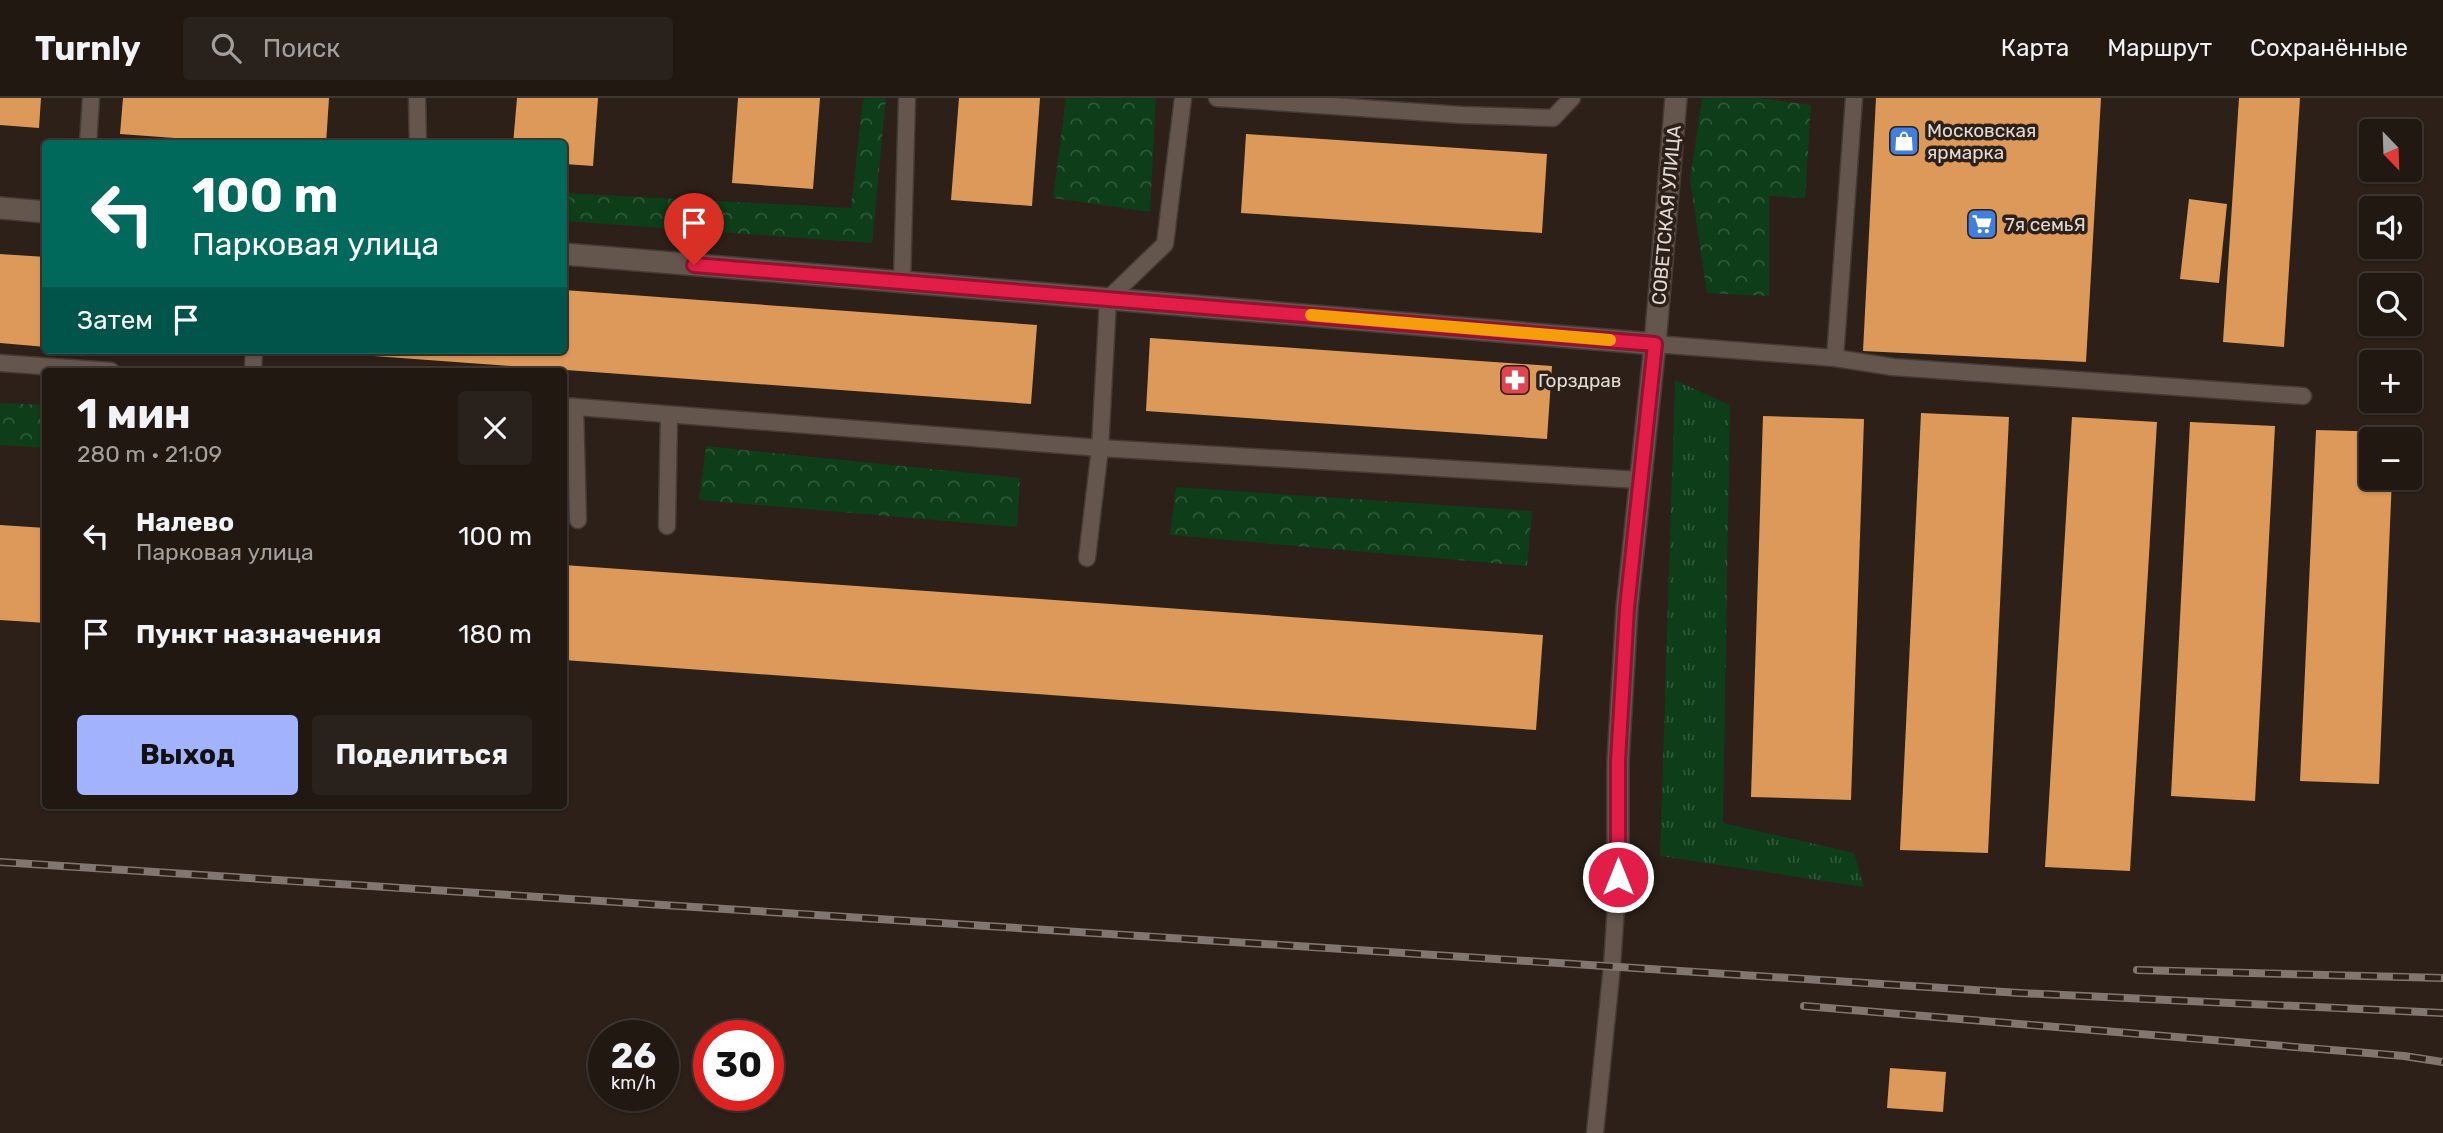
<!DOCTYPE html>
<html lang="ru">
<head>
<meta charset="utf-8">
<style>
  body { margin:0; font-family:Rubik,sans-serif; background:#29211b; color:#f1f3f6; height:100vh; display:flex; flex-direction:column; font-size:26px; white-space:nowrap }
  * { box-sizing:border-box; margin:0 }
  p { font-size:23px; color:#a2a09f }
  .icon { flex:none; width:38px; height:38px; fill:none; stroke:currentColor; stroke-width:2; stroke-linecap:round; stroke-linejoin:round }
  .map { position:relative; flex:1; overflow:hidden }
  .panel { position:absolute; left:42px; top:270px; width:525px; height:441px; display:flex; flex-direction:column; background:#211812; border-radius:7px; box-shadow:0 2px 5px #0004,0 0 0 2px #3e3732 }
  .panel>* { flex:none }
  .guide { position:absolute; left:42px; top:42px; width:525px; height:214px; border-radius:7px; box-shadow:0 2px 5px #0004,0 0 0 2px #3e3732; background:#00695c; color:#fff; overflow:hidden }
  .needle { width:46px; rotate:157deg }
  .fabs { position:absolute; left:2359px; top:21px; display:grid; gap:14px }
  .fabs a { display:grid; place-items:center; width:63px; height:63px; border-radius:7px; background:#211812; box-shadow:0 2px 5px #0004,0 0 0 2px #3e3732; font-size:35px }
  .speed { position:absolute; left:588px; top:922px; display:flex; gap:14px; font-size:35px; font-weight:700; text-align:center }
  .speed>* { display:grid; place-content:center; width:91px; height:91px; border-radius:50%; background:#211812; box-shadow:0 2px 5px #0004,0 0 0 2px #3e3732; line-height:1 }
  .speed small { font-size:18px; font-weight:400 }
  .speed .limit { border:10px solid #d22; background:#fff; color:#111 }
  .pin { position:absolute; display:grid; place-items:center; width:60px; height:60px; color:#fff; margin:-72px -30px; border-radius:50% 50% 50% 0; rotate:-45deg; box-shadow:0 0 7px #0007 }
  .pin .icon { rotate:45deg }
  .me { position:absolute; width:77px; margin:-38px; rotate:0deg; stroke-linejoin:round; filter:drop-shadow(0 0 5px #0008) }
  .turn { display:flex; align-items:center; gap:24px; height:147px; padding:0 35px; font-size:32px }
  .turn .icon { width:91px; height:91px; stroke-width:2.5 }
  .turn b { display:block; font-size:49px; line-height:60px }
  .then { display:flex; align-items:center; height:66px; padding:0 35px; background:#0003; gap:14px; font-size:26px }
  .round { display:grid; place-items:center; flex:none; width:74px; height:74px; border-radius:7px; background:#29211b }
  .overview { display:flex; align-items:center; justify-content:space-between; height:119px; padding:0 35px }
  h1 { font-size:42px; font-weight:700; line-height:52px }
  .primary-button { display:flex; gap:14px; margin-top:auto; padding:14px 35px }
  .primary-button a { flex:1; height:80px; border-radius:7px; background:#a3b2fd; color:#111; font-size:28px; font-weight:700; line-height:80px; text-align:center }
  .primary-button a+a { background:#29211b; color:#f1f3f6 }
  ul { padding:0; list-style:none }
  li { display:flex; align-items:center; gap:21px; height:98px; padding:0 35px }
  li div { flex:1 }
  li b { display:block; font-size:26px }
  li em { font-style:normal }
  header { display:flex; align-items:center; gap:42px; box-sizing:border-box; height:98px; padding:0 35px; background:#211812; border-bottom:2px solid #3e3732 }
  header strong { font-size:33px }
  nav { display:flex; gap:38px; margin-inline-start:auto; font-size:24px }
  .search { width:490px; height:63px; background:#29211b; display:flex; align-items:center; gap:18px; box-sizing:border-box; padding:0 24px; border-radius:7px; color:#a2a09f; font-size:26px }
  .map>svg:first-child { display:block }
</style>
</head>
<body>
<header>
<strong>Turnly</strong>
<div class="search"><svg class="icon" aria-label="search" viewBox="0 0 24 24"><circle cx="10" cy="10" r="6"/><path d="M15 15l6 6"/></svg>Поиск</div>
<nav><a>Карта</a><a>Маршрут</a><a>Сохранённые</a></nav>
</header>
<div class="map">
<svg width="2443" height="1035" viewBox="0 0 2443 1035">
  <defs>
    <pattern id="grass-tufts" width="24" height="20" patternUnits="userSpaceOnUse" patternTransform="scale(1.75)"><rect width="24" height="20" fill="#0d3d19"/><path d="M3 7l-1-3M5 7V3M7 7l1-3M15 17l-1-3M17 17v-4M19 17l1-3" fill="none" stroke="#30583a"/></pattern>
    <pattern id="forest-crowns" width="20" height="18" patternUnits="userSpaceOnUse" patternTransform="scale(1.75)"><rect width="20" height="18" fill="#0d3d19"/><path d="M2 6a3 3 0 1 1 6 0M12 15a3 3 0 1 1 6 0" fill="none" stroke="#30583a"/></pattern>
  </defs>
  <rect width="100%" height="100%" fill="#2c2018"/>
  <path fill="url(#grass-tufts)" d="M1675 282 1730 307 1723 725 1854 755 1864 789 1660 758Z"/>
  <g fill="url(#forest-crowns)">
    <path d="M863 0H886L872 145 564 123V95L851 110Z"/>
    <path d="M1066 0H1156L1150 114 1053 100Z"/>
    <path d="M1702 0H1761L1811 7 1805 100 1769 98V198L1707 195 1690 82Z"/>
    <path d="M0 305 45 307V350L0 347Z"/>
    <path d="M706 348 1020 380 1017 429 699 402Z"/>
    <path d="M1176 389 1532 413 1527 468 1170 437Z"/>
  </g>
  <g fill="#dc9959">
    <path d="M0 0H41L39 30 0 27Z"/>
    <path d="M123 0H329L326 46H256L120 36Z"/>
    <path d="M517 0H598L593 68 564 66V46H513Z"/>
    <path d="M738 0H820L813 91 732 85Z"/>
    <path d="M959 0H1040L1032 108 951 102Z"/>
    <path d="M1876 0H2101L2086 264 1863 253Z"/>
    <path d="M2239 0H2300L2284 249 2223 244Z"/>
    <path d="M1246 36 1547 56 1542 135 1241 115Z"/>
    <path d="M2189 101 2227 106 2219 185 2180 181Z"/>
    <path d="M0 156 46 159V249L0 245Z"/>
    <path d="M564 192 1037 227 1031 306 319 254V252H564Z"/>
    <path d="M1150 240 1552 268 1547 341 1146 313Z"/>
    <path d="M122 252H167V257L122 254Z"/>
    <path d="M1921 315 2009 319 1988 755 1900 752Z"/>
    <path d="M1763 318 1864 321 1851 702 1751 699Z"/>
    <path d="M2072 319 2157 324 2130 773 2045 769Z"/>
    <path d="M2190 324 2275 328 2255 703 2171 698Z"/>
    <path d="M2316 332 2394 334V341H2371V380H2392L2379 686 2300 683Z"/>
    <path d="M0 427 46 430V525L0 522Z"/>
    <path d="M564 467 1543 537 1536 632 564 562Z"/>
    <path d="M1890 970 1946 974 1943 1014 1887 1010Z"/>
  </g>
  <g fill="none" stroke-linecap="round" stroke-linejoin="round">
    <g stroke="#453b36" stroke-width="19">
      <g id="lane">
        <path d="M417 0 418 46"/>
        <path d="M1217 0 1462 17 1553 20 1572 0"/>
        <path d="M88 46 91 0"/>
        <path d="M902 184 907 0"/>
        <path d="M1655 246 1835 260 1893 269 2303 298"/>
        <path d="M1835 260 1854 0"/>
        <path d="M0 265 111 273"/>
        <path d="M253 273 254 252"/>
        <path d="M564 308 1100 350 1640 382"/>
        <path d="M575 309 578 422"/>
        <path d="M667 428 669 317"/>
        <path d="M1087 460 1100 350 1108 201 1165 146 1183 0"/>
        <path d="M1595 1035 1612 868 1618 778"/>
      </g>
    </g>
    <g stroke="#453b36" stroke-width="24">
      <path id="street" d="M1618 778V663L1627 510 1655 246"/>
    </g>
    <g stroke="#453b36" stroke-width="24">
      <g id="secondary">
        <path d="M0 110 46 114"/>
        <path d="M564 156 1655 246 1676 0"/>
      </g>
    </g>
    <use href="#lane" stroke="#64564d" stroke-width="16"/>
    <use href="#street" stroke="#64564d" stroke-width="21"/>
    <use href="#secondary" stroke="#64564d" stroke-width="21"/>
    <g stroke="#817770" stroke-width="8">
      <g id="rail">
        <path d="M0 764 2020 895 2443 915"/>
        <path d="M2137 872 2443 880"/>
        <path d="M1804 908 2404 958 2443 964"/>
      </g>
    </g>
    <use href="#rail" stroke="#2c2018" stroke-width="5" stroke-dasharray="16" stroke-linecap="butt"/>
  </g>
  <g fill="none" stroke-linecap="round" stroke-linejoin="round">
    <g stroke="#92132f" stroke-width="18">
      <path id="route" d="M694 167 1655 246 1627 510 1618 663V779"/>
    </g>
    <use href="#route" stroke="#e11d48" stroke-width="12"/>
    <path stroke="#f59e0b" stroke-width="12" d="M1311 217 1610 242"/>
  </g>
  <defs>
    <g id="shop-square" transform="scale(1.575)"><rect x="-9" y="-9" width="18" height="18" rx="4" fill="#3f7fe0" stroke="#2c2018"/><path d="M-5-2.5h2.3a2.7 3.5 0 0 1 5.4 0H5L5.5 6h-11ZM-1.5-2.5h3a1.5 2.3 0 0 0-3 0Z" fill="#fff"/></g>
    <g id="supermarket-square" transform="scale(1.575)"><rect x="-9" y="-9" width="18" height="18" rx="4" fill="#3f7fe0" stroke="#2c2018"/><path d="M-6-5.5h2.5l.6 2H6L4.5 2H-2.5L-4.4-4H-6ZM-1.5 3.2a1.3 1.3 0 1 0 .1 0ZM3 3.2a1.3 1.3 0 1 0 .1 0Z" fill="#fff"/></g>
    <g id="pharmacy-square" transform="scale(1.575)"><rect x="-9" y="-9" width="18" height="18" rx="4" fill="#e0444e" stroke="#2c2018"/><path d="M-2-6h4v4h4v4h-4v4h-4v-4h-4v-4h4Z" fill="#fff"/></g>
  </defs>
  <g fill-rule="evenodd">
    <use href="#shop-square" x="1904" y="43"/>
    <use href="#supermarket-square" x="1982" y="126"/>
    <use href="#pharmacy-square" x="1515" y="282"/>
  </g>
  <g text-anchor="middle" stroke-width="7" stroke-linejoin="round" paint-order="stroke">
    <g font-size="19" fill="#e2dad5" stroke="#2c2018" text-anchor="start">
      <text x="1927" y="39">Московская<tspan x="1927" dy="22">ярмарка</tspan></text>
      <text x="2005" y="133">7я семьЯ</text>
      <text x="1538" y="289">Горздрав</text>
    </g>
    <g font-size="19" fill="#e2dad5" stroke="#2c2018">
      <text transform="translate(1666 117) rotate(-85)" y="7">СОВЕТСКАЯ УЛИЦА</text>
    </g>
  </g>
</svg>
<div class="fabs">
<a><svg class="needle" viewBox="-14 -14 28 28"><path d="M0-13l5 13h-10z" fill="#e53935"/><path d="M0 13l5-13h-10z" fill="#a2a09f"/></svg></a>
<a><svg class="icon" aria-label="sound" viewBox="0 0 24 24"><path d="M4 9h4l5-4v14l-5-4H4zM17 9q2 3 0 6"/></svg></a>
<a><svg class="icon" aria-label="search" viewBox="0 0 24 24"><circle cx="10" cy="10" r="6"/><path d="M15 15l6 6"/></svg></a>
<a>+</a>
<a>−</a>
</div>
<div class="speed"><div>26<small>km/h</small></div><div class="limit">30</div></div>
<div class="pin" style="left:694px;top:167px;background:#d93025"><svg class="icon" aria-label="arrive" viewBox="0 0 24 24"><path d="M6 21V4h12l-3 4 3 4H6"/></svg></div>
<svg class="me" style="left:1618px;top:779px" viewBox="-20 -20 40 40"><circle r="17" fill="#e11d48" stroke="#fff" stroke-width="3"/><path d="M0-11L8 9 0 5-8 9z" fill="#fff"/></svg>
<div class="guide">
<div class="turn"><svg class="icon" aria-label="left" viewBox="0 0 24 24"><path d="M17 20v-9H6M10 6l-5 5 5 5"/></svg><div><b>100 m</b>Парковая улица</div></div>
<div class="then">Затем<svg class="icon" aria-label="arrive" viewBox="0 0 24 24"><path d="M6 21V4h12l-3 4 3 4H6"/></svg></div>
</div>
<section class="panel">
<div class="overview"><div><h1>1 мин</h1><p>280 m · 21:09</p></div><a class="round"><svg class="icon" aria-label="close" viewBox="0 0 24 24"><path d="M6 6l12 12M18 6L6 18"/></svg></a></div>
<ul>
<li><svg class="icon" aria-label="left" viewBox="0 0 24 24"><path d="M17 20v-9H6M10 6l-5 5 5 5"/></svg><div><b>Налево</b><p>Парковая улица</p></div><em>100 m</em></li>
<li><svg class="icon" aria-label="arrive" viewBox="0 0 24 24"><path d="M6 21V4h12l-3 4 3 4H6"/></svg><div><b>Пункт назначения</b></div><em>180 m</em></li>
</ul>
<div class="primary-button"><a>Выход</a><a>Поделиться</a></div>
</section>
</div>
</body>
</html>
